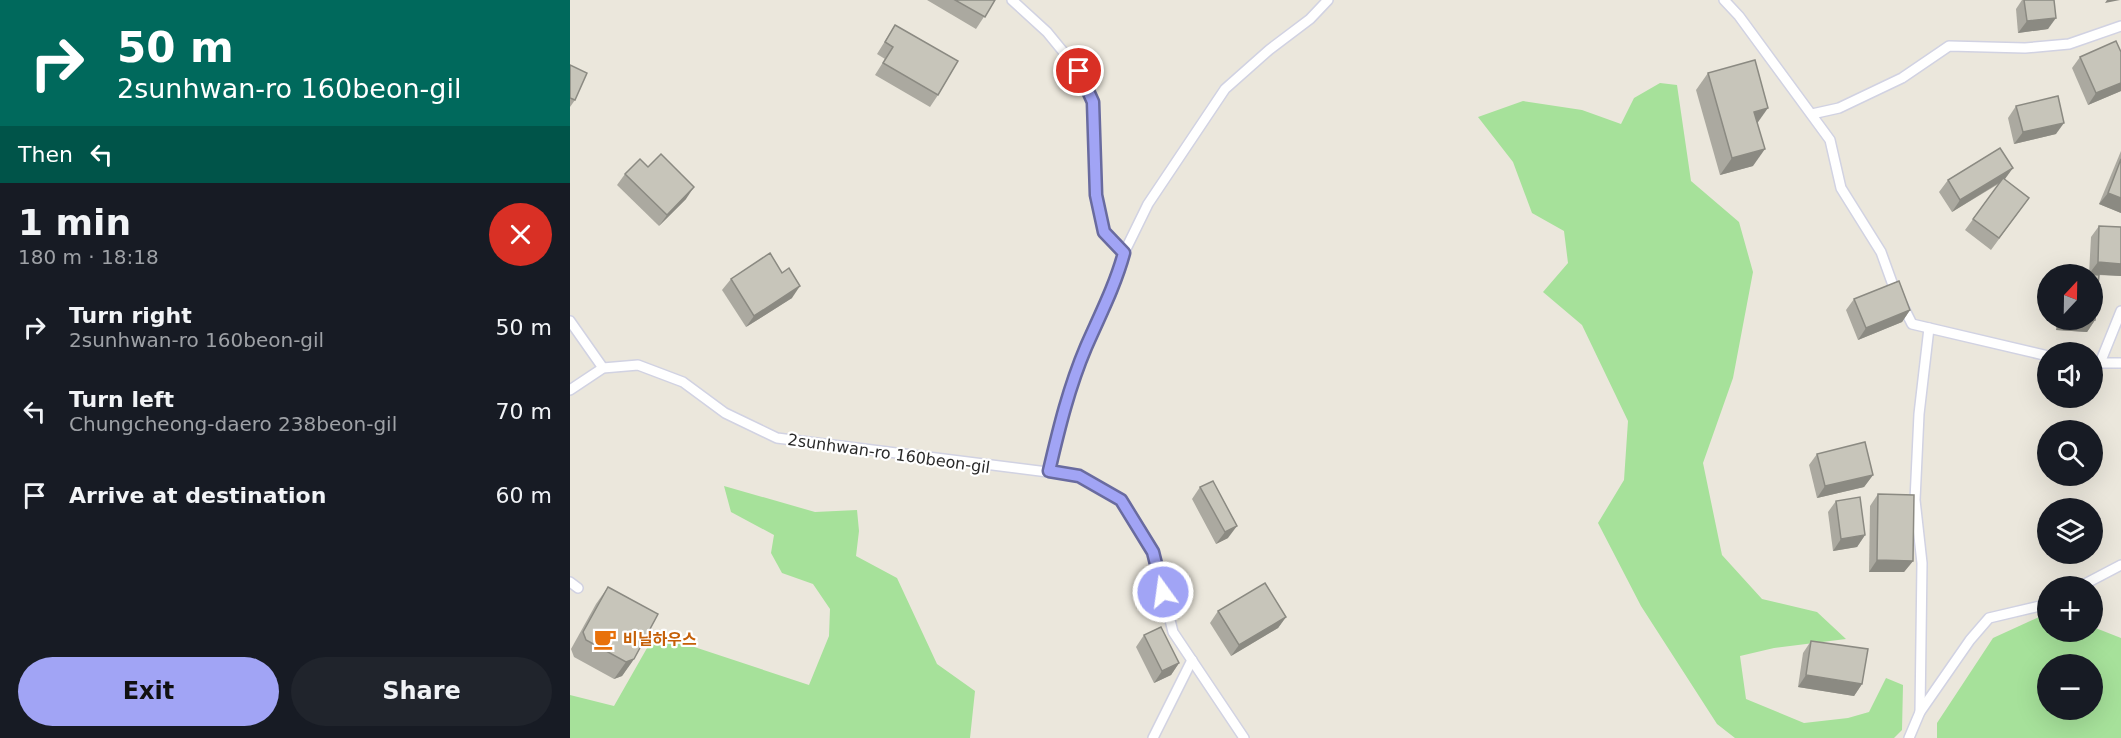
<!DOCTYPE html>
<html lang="en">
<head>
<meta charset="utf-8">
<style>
  body { margin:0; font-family:"DejaVu Sans","Noto Sans KR",sans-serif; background:#20242c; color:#f1f3f6; height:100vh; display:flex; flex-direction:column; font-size:22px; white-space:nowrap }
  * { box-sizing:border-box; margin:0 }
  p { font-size:20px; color:#9ea1a6 }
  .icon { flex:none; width:33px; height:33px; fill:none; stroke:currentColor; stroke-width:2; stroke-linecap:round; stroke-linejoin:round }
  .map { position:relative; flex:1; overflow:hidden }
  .details { display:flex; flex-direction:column; background:#171b24; width:570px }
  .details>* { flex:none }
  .top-card { background:#00695c; color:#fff; overflow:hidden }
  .needle { width:39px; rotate:22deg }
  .tools { position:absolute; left:1467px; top:264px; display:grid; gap:12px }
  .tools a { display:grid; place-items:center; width:66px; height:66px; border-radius:50%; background:#171b24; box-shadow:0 6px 24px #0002; font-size:30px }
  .pin { position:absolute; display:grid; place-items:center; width:51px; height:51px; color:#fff; margin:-26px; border:3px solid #fff; border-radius:50%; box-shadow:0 2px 6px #0007 }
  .me { position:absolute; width:66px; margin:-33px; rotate:346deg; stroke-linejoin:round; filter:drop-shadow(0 0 4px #0008) }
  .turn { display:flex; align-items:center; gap:21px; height:126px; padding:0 18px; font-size:27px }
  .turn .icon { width:78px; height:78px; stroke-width:2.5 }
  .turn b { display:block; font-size:42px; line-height:51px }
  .then { display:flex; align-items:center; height:57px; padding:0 18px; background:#0003; gap:12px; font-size:22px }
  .round { display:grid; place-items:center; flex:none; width:63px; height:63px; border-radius:32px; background:#20242c }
  .headline { display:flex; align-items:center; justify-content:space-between; height:102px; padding:0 18px }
  h1 { font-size:36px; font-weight:700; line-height:45px }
  .primary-button { display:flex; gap:12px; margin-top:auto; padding:12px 18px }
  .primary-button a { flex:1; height:69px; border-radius:36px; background:#a1a4f5; color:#111; font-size:24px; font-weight:700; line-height:69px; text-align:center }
  .primary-button a+a { background:#20242c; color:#f1f3f6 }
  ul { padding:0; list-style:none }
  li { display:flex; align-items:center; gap:18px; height:84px; padding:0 18px }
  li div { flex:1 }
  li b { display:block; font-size:22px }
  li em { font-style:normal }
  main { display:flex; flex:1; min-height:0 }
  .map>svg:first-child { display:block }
</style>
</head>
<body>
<main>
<section class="details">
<div class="top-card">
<div class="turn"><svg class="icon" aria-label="right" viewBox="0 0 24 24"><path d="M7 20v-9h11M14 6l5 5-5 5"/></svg><div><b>50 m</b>2sunhwan-ro 160beon-gil</div></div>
<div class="then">Then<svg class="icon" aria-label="left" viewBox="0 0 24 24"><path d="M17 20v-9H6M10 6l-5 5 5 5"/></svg></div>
</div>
<div class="headline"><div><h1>1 min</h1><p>180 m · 18:18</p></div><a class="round" style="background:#d93025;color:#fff"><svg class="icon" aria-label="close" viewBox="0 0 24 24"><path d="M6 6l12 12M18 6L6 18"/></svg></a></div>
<ul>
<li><svg class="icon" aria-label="right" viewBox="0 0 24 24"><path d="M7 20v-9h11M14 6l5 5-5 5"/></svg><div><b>Turn right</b><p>2sunhwan-ro 160beon-gil</p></div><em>50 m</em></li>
<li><svg class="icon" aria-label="left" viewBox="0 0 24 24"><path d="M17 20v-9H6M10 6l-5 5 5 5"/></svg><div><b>Turn left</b><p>Chungcheong-daero 238beon-gil</p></div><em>70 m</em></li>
<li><svg class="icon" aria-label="arrive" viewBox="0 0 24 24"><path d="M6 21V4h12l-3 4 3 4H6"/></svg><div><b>Arrive at destination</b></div><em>60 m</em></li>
</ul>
<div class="primary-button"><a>Exit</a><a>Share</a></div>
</section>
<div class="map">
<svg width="1551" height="738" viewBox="0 0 1551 738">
  <rect width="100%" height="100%" fill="#ebe7dc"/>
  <g fill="#a6e19a" fill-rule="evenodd">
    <path d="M1090 83 1107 85 1121 181 1169 222 1183 272 1163 378 1133 463 1152 555 1192 599 1247 612 1276 639 1204 648 1170 656 1176 699 1234 723 1278 718 1299 712 1316 678 1333 685 1332 730 1324 738H1165L1147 724 1071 606 1028 523 1054 480 1058 421 1012 325 973 292 998 263 994 231 962 213 943 162 908 117 953 101 1012 110 1051 124 1064 98Z"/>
    <path d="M154 486 245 512 287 510 289 531 286 556 327 578 367 664 405 691 400 738H0V695L44 706 85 634 239 685 259 636 260 609 243 584 212 573 201 553 204 535 161 512Z"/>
    <path d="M1469 617 1477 618 1478 632H1522L1523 627 1551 638V738H1367V723L1423 638ZM1478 664H1522V710H1478Z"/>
  </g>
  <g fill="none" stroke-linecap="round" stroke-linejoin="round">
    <g stroke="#d1d2e2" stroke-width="12">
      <g id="service">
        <path d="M442 0 477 32 509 71 523 102 526 195 534 232 554 253"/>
        <path d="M1154 0 1169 16 1260 140 1271 188 1311 252 1324 288 1342 324 1478 356"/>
        <path d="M1242 114 1269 108 1332 78 1379 46 1455 48 1499 44 1551 26"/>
        <path d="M0 321 33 368"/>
        <path d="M1522 363H1551"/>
        <path d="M1530 363 1551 311"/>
        <path d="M0 390 33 368 68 365 113 382 155 413 207 438 509 476 551 500 583 552 603 632 674 738"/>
        <path d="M479 471 493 410 516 347 541 295 554 253 578 204 655 89 699 50 740 19 758 0"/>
        <path d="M0 582 8 588"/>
        <path d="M1511 586 1551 565"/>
        <path d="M1350 712 1352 563 1345 500 1349 414 1359 328"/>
        <path d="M583 738 622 660"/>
        <path d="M1339 738 1350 712 1400 640 1419 618 1478 604"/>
      </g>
    </g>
    <use href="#service" stroke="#fff" stroke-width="9"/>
  </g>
  <g fill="#aba9a0">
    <path d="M357 0H425L406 29Z"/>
    <path d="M1452 0H1484L1478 29 1448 33 1446 9Z"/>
    <path d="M325 25 368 95 360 107 305 75 315 59 307 54Z"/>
    <path d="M1551 52V91L1518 105 1502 68 1510 57Z"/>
    <path d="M0 65 5 100 0 107Z"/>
    <path d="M1138 73 1187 123 1183 166 1150 175 1126 90Z"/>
    <path d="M1446 106 1486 134 1444 144 1438 118Z"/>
    <path d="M1551 151V213L1529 204Z"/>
    <path d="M78 167 116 199 89 226 47 185 55 174Z"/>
    <path d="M1378 180H1434L1459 198 1421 250 1395 230 1430 183 1382 212 1369 192Z"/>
    <path d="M1529 226 1551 227V276L1528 275 1525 320 1517 332 1486 330V320H1522V274H1479L1482 271 1519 274 1521 237Z"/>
    <path d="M212 273 222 298 176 327 152 290 161 279Z"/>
    <path d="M1478 277V306H1472L1474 282Z"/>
    <path d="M1284 299 1340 310 1332 322 1288 340 1276 310Z"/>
    <path d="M1247 454 1303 475 1294 487 1247 498 1239 465Z"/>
    <path d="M630 487 658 538 646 544 622 499Z"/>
    <path d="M1308 494 1343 561 1334 572H1299L1300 506Z"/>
    <path d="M1266 501 1295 535 1287 547 1263 551 1258 512Z"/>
    <path d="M38 587 64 659 52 676 44 679 4 657 1 649 26 604Z"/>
    <path d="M648 611 716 617 708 628 661 656 640 623Z"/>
    <path d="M574 635 609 663 601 675 584 683 566 647Z"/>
    <path d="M1241 641 1292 684 1284 696 1228 687 1233 653Z"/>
  </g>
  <g fill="#8b8a82">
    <path d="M1537 0H1550L1535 3Z"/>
    <path d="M1486 18 1478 29 1448 33 1457 21Z"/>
    <path d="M1551 83V91L1518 105 1526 93Z"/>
    <path d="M1198 108 1186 125 1184 112Z"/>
    <path d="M1494 123 1486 134 1444 144 1453 132Z"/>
    <path d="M1195 149 1183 166 1150 175 1162 158Z"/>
    <path d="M1443 168 1435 179 1382 212 1390 200Z"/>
    <path d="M124 187 116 199 89 226 97 215Z"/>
    <path d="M1538 193 1551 198V213L1529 204Z"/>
    <path d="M1528 262 1551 264V276L1519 274Z"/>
    <path d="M230 286 222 298 176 327 184 316Z"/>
    <path d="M1478 297V306H1472Z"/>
    <path d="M1340 310 1332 322 1288 340 1296 328Z"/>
    <path d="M1493 320H1525L1517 332 1486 330Z"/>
    <path d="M1303 475 1294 487 1247 498 1255 486Z"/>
    <path d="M667 526 658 538 646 544 655 532Z"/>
    <path d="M1295 535 1287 547 1263 551 1271 539Z"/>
    <path d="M1307 560 1343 561 1334 572H1299Z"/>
    <path d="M716 617 708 628 661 656 669 645Z"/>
    <path d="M64 659 52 676 44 679 56 662Z"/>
    <path d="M609 663 601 675 584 683 592 671Z"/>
    <path d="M1236 675 1292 684 1284 696 1228 687Z"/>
  </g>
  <g fill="#c7c5ba" stroke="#8b8a82" stroke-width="1.5">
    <path d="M385 0H425L415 17Z"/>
    <path d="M1454 0H1484L1486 18 1457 21Z"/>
    <path d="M325 25 388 61 368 95 313 63 323 47 315 42Z"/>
    <path d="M1546 41 1551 52V83L1526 93 1510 57Z"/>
    <path d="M1185 60 1198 108 1184 112 1195 149 1162 158 1138 73Z"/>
    <path d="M0 65 17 73 5 100 0 98Z"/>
    <path d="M1488 96 1494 123 1453 132 1446 106Z"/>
    <path d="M1430 148 1443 168 1390 200 1378 180Z"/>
    <path d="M91 154 124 187 97 215 55 174 70 159 78 167Z"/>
    <path d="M1551 159V198L1538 193Z"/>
    <path d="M1433 178 1459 198 1429 238 1403 219Z"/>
    <path d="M1529 226 1551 227V264L1528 262Z"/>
    <path d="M200 253 212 273 219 268 230 286 184 316 161 279Z"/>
    <path d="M1482 271 1529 275 1525 320H1513H1522V274H1481Z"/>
    <path d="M1329 281 1340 310 1296 328 1284 299Z"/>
    <path d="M1295 442 1303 475 1255 486 1247 454Z"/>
    <path d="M643 481 667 526 655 532 630 487Z"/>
    <path d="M1308 494 1344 495 1343 561 1307 560Z"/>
    <path d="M1290 497 1295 535 1271 539 1266 501Z"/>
    <path d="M695 583 716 617 669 645 648 611Z"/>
    <path d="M38 587 88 614 64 659 56 662 16 640 13 632Z"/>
    <path d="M591 627 609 663 592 671 574 635Z"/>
    <path d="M1241 641 1298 649 1292 684 1236 675Z"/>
  </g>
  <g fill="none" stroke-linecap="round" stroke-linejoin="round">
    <g stroke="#696b9f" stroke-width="15">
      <path id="route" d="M509 71 523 102 526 195 534 232 554 253C545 286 530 315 516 347 499 387 489 428 479 471L509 476 551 500 583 552 593 592"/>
    </g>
    <use href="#route" stroke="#a1a4f5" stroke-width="10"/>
  </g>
  <defs>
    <g id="cafe-bare" transform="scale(1.8)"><path d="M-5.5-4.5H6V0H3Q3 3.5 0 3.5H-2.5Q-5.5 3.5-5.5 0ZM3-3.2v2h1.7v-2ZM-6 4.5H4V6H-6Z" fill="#e8710a" stroke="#fff" stroke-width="2.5" paint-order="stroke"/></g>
  </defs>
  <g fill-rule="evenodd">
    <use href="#cafe-bare" x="35" y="639"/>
  </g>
  <g text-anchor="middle" stroke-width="4.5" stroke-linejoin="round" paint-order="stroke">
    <g font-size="16" fill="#2a2a2a" stroke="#fff">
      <text transform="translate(319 453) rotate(8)" y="6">2sunhwan-ro 160beon-gil</text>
    </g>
    <g font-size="16" font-weight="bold" fill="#c56008" stroke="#fff" text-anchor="start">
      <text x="53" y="645">비닐하우스</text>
    </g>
  </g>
</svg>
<div class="tools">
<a><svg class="needle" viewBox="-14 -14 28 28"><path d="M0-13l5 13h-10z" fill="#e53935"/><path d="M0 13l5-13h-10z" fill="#9ea1a6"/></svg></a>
<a><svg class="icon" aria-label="sound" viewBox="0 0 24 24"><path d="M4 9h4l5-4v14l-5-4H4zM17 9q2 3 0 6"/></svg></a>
<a><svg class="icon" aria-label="search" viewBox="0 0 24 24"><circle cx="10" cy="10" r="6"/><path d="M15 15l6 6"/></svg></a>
<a><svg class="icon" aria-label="layers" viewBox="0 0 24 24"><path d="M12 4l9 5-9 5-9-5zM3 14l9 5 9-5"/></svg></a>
<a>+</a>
<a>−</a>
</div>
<div class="pin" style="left:509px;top:71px;background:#d93025"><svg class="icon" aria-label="arrive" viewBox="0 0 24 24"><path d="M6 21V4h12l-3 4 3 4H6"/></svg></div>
<svg class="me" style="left:593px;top:592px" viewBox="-20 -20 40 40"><circle r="17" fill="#a1a4f5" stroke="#fff" stroke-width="3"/><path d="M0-11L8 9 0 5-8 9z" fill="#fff"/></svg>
</div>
</main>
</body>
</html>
